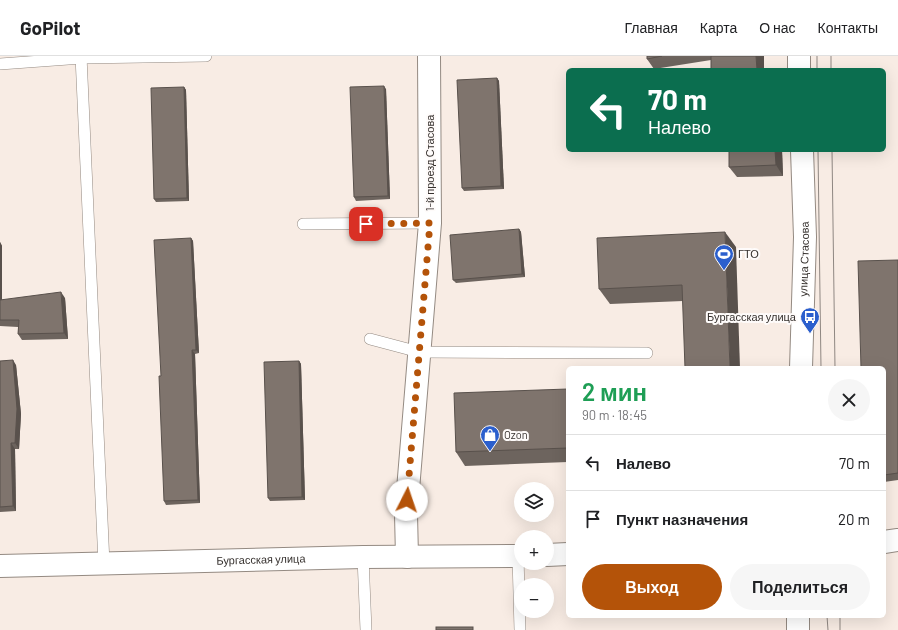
<!DOCTYPE html>
<html lang="ru">
<head>
<meta charset="utf-8">
<style>
  body { margin:0; font-family:Barlow,sans-serif; background:#f6f6f6; color:#202124; height:100vh; display:flex; flex-direction:column; font-size:15px; white-space:nowrap }
  * { box-sizing:border-box; margin:0 }
  p { font-size:13px; color:#757577 }
  .icon { flex:none; width:22px; height:22px; fill:none; stroke:currentColor; stroke-width:2; stroke-linecap:round; stroke-linejoin:round }
  .map { position:relative; flex:1; overflow:hidden }
  .side { position:absolute; left:566px; top:310px; width:320px; height:252px; display:flex; flex-direction:column; background:#fff; border-radius:6px; box-shadow:0 4px 16px #0002 }
  .side>* { flex:none }
  .guide { position:absolute; left:566px; top:12px; width:320px; height:84px; border-radius:6px; box-shadow:0 4px 16px #0002; background:#0b6e4f; color:#fff; overflow:hidden }
  .controls { position:absolute; left:514px; top:426px; display:grid; gap:8px }
  .controls a { display:grid; place-items:center; width:40px; height:40px; border-radius:50%; background:#fff; box-shadow:0 4px 16px #0002; font-size:20px }
  .pin { position:absolute; display:grid; place-items:center; width:34px; height:34px; color:#fff; margin:-17px; border-radius:8px; box-shadow:0 2px 6px #0006 }
  .me { position:absolute; width:44px; margin:-22px; rotate:4deg; stroke-linejoin:round; filter:drop-shadow(0 0 3px #0008) }
  .turn { display:flex; align-items:center; gap:14px; height:84px; padding:0 16px; font-size:18px }
  .turn .icon { width:52px; height:52px; stroke-width:2.5 }
  .turn b { display:block; font-size:28px; line-height:34px }
  .round { display:grid; place-items:center; flex:none; width:42px; height:42px; border-radius:21px; background:#f6f6f6 }
  .head { display:flex; align-items:center; justify-content:space-between; height:68px; padding:0 16px }
  h1 { font-size:24px; font-weight:600; line-height:30px; color:#1e9e55 }
  .primary-button { display:flex; gap:8px; margin-top:auto; padding:8px 16px }
  .primary-button a { flex:1; height:46px; border-radius:24px; background:#b45309; color:#fff; font-size:16px; font-weight:600; line-height:46px; text-align:center }
  .primary-button a+a { background:#f6f6f6; color:#202124 }
  ul { padding:0; list-style:none }
  li { display:flex; align-items:center; gap:12px; height:56px; padding:0 16px; border-top:1px solid #e0e0e0 }
  li div { flex:1 }
  li b { display:block; font-size:15px }
  li em { font-style:normal }
  header { display:flex; align-items:center; gap:24px; box-sizing:border-box; height:56px; padding:0 20px; background:#fff; border-bottom:1px solid #e0e0e0 }
  header strong { font-size:19px }
  nav { display:flex; gap:22px; margin-inline-start:auto; font-size:14px }
  .map>svg:first-child { display:block }
</style>
</head>
<body>
<header>
<strong>GoPilot</strong>
<nav><a>Главная</a><a>Карта</a><a>О нас</a><a>Контакты</a></nav>
</header>
<div class="map">
<svg width="898" height="574" viewBox="0 0 898 574">
  <rect width="100%" height="100%" fill="#f8ece4"/>
  <g fill="none" stroke-linecap="round" stroke-linejoin="round">
    <g stroke="#948a82" stroke-width="12">
      <g id="lane">
        <path d="M81 0 104 508"/>
        <path d="M0 8 82 2 206 0"/>
        <path d="M303 168 430 167"/>
        <path d="M370 283 419 296 647 297"/>
        <path d="M518 500 520 574"/>
        <path d="M363 501 366 574"/>
      </g>
    </g>
    <g stroke="#948a82" stroke-width="24">
      <g id="street">
        <path d="M799 0V14"/>
        <path id="s1" d="M801 312 805 181 802 94"/>
        <path d="M407 501 406 458 430 167 429 0"/>
        <path d="M798 560V574"/>
      </g>
    </g>
    <g stroke="#948a82" stroke-width="24">
      <g id="secondary">
        <path d="M884 486 898 484"/>
        <path d="M547 499 568 498"/>
        <path id="s2" d="M0 510 363 501 521 500"/>
      </g>
    </g>
    <use href="#lane" stroke="#fff" stroke-width="11"/>
    <use href="#street" stroke="#fff" stroke-width="22"/>
    <use href="#secondary" stroke="#fff" stroke-width="22"/>
    <g stroke="#8f8782" stroke-width="1">
      <path d="M817 0V14"/>
      <path d="M831 0V14"/>
      <path d="M818 94 821 312"/>
      <path d="M832 94 835 312"/>
      <path d="M827 560 828 574"/>
      <path d="M840 560V574"/>
    </g>
  </g>
  <g fill="#6d645e">
    <path d="M647 0H764V14H711V4L654 13 647 3Z"/>
    <path d="M497 22 499 25 504 133 464 135 462 132Z"/>
    <path d="M184 31 186 34 189 145 156 146 154 143Z"/>
    <path d="M386 33 390 143 356 145 354 141Z"/>
    <path d="M782 94 783 120 737 121 729 111Z"/>
    <path d="M519 173 521 176 525 221 456 227 453 224Z"/>
    <path d="M191 182 193 185 199 297 195 298 200 447 166 449 164 445Z"/>
    <path d="M0 186 2 190V244L65 242 68 283 22 284 18 278V271L0 270Z"/>
    <path d="M736 191 683 245 610 248 599 233Z"/>
    <path d="M898 204V424L884 426V312Z"/>
    <path d="M0 305 16 309 21 358 19 393H15L16 455 0 456Z"/>
    <path d="M299 305 301 308 305 444 270 445 268 442Z"/>
    <path d="M568 333V406L465 410 456 396Z"/>
  </g>
  <g fill="#59514c">
    <path d="M756 0H764V14H757Z"/>
    <path d="M497 22 499 25 504 133 501 130Z"/>
    <path d="M384 30 386 33 390 143 388 140Z"/>
    <path d="M184 31 186 34 189 145 187 142Z"/>
    <path d="M775 94H782L783 120 776 109Z"/>
    <path d="M519 173 521 176 525 221 522 218Z"/>
    <path d="M725 176 736 191 740 312H730Z"/>
    <path d="M191 182 193 185 199 297 196 294Z"/>
    <path d="M0 186 2 190V251L0 249Z"/>
    <path d="M61 236 65 242 68 283 64 277Z"/>
    <path d="M192 294 195 298 200 447 198 444Z"/>
    <path d="M13 304 16 309 21 358 19 393 15 387Z"/>
    <path d="M299 305 301 308 305 444 302 441Z"/>
    <path d="M11 387 15 393 16 455 13 450Z"/>
  </g>
  <g fill="#7f746d" stroke="#59514c">
    <path d="M647 0H662L647 3Z"/>
    <path d="M711 0H756L757 14H711Z"/>
    <path d="M497 22 501 130 462 132 457 24Z"/>
    <path d="M384 30 388 140 354 141 350 31Z"/>
    <path d="M184 31 187 142 154 143 151 32Z"/>
    <path d="M729 94H775L776 109 729 111Z"/>
    <path d="M519 173 522 218 453 224 450 179Z"/>
    <path d="M725 176 730 312H685L682 229 599 233 597 182Z"/>
    <path d="M191 182 196 294H192L198 444 164 445 159 320H161L154 184Z"/>
    <path d="M898 204V417L884 419V312H861L858 205Z"/>
    <path d="M61 236 64 277 18 278 19 264H0V244Z"/>
    <path d="M13 304 17 353 15 387H11L13 450 0 451V305Z"/>
    <path d="M299 305 302 441 268 442 264 306Z"/>
    <path d="M568 333V392L456 396 454 337Z"/>
    <rect x="436" y="571" width="37" height="3"/>
  </g>
  <g fill="none" stroke-linecap="round" stroke-linejoin="round">
    <path stroke="#b45309" stroke-width="7" stroke-dasharray="0 12.6" d="M366 168 430 167 407 444"/>
  </g>
  <defs>
    <g id="stadium-pin" transform="scale(1)"><path d="M0 17L-7.5 6A9.5 9.5 0 1 1 7.5 6Z" fill="#2b5fcd" stroke="#fefbfa"/><path d="M0-5a6.5 5 0 1 0 0 10a6.5 5 0 1 0 0-10ZM-3.5-1.8h7v3.6h-7Z" fill="#fff"/></g>
    <g id="bus-pin" transform="scale(1)"><path d="M0 17L-7.5 6A9.5 9.5 0 1 1 7.5 6Z" fill="#2b5fcd" stroke="#fefbfa"/><path d="M-5-6H5V4H4V6H2V4H-2V6H-4V4H-5ZM-3.5-4V0h7V-4ZM-3.5 1.2v1.5H-2V1.2ZM2 1.2v1.5H3.5V1.2Z" fill="#fff"/></g>
    <g id="shop-pin" transform="scale(1)"><path d="M0 17L-7.5 6A9.5 9.5 0 1 1 7.5 6Z" fill="#2b5fcd" stroke="#fefbfa"/><path d="M-5-2.5h2.3a2.7 3.5 0 0 1 5.4 0H5L5.5 6h-11ZM-1.5-2.5h3a1.5 2.3 0 0 0-3 0Z" fill="#fff"/></g>
  </defs>
  <g fill-rule="evenodd">
    <use href="#stadium-pin" x="724" y="198"/>
    <use href="#bus-pin" x="810" y="261"/>
    <use href="#shop-pin" x="490" y="379"/>
  </g>
  <g text-anchor="middle" stroke-width="4" stroke-linejoin="round" paint-order="stroke">
    <g font-size="11" fill="#36312e" stroke="#fefbfa">
      <text transform="translate(430 107) rotate(-90)" y="4">1-й проезд Стасова</text>
      <text dy="4" stroke="none"><textPath href="#s1" startOffset="109">улица Стасова</textPath></text>
      <text dy="4" stroke="none"><textPath href="#s2" startOffset="261">Бургасская улица</textPath></text>
    </g>
    <g font-size="11" fill="#36312e" stroke="#fefbfa" text-anchor="start">
      <text x="738" y="202">ГТО</text>
      <text x="796" y="265" text-anchor="end">Бургасская улица</text>
      <text x="504" y="383">Ozon</text>
    </g>
  </g>
</svg>
<div class="controls">
<a><svg class="icon" aria-label="layers" viewBox="0 0 24 24"><path d="M12 4l9 5-9 5-9-5zM3 14l9 5 9-5"/></svg></a>
<a>+</a>
<a>−</a>
</div>
<div class="pin" style="left:366px;top:168px;background:#d93025"><svg class="icon" aria-label="arrive" viewBox="0 0 24 24"><path d="M6 21V4h12l-3 4 3 4H6"/></svg></div>
<svg class="me" style="left:407px;top:444px" viewBox="-20 -20 40 40"><circle r="19" fill="#fff"/><path d="M0-13L10 11 0 6-10 11z" fill="#b45309"/></svg>
<div class="guide">
<div class="turn"><svg class="icon" aria-label="left" viewBox="0 0 24 24"><path d="M17 20v-9H6M10 6l-5 5 5 5"/></svg><div><b>70 m</b>Налево</div></div>
</div>
<section class="side">
<div class="head"><div><h1>2 мин</h1><p>90 m · 18:45</p></div><a class="round"><svg class="icon" aria-label="close" viewBox="0 0 24 24"><path d="M6 6l12 12M18 6L6 18"/></svg></a></div>
<ul>
<li><svg class="icon" aria-label="left" viewBox="0 0 24 24"><path d="M17 20v-9H6M10 6l-5 5 5 5"/></svg><div><b>Налево</b></div><em>70 m</em></li>
<li><svg class="icon" aria-label="arrive" viewBox="0 0 24 24"><path d="M6 21V4h12l-3 4 3 4H6"/></svg><div><b>Пункт назначения</b></div><em>20 m</em></li>
</ul>
<div class="primary-button"><a>Выход</a><a>Поделиться</a></div>
</section>
</div>
</body>
</html>
